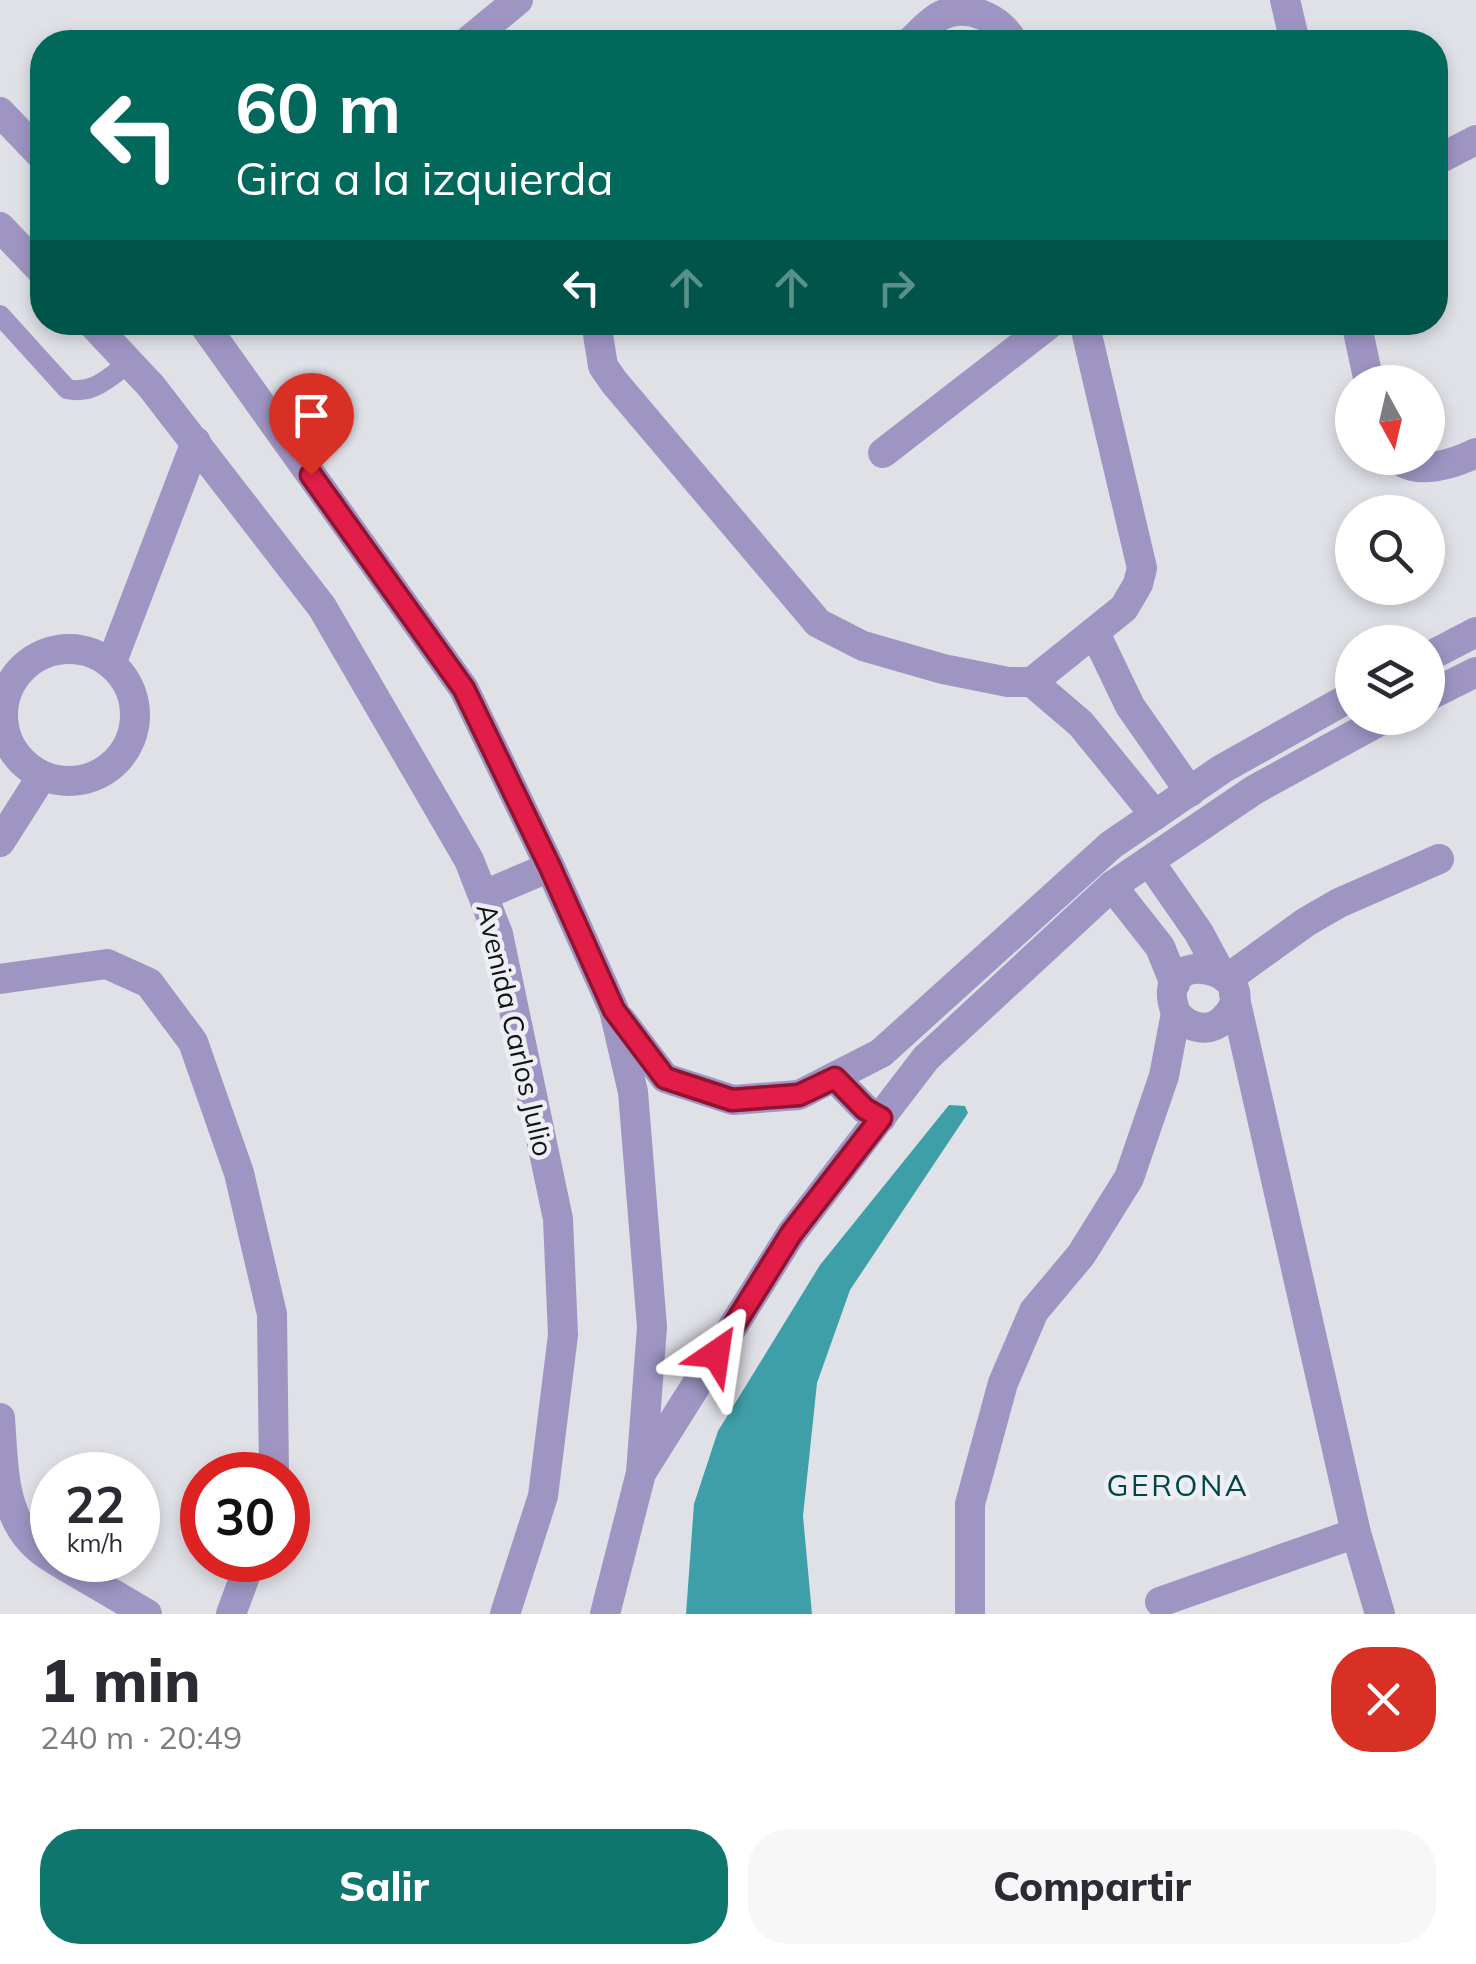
<!DOCTYPE html>
<html lang="es">
<head>
<meta charset="utf-8">
<style>
  body { margin:0; font-family:Mulish,sans-serif; background:#f7f7f7; color:#2b2b33; height:100vh; display:flex; flex-direction:column; font-size:38px; white-space:nowrap }
  * { box-sizing:border-box; margin:0 }
  p { font-size:32px; color:#7c7c81 }
  .icon { flex:none; width:55px; height:55px; fill:none; stroke:currentColor; stroke-width:2; stroke-linecap:round; stroke-linejoin:round }
  .map { position:relative; height:1614px; overflow:hidden }
  .details { display:flex; flex-direction:column; background:#fff; flex:1 }
  .details>* { flex:none }
  .guide { position:absolute; left:30px; top:30px; width:1418px; height:305px; border-radius:40px; box-shadow:0 5px 15px #0003; background:#00695c; color:#fff; overflow:hidden }
  .needle { width:65px; rotate:172deg }
  .tools { position:absolute; left:1335px; top:365px; display:grid; gap:20px }
  .tools a { display:grid; place-items:center; width:110px; height:110px; border-radius:50%; background:#fff; box-shadow:0 5px 15px #0003; font-size:50px }
  .speed { position:absolute; left:30px; top:1452px; display:flex; gap:20px; font-size:50px; font-weight:700; text-align:center }
  .speed>* { display:grid; place-content:center; width:130px; height:130px; border-radius:50%; background:#fff; box-shadow:0 5px 15px #0003; line-height:1 }
  .speed small { font-size:25px; font-weight:400 }
  .speed .limit { border:15px solid #d22; background:#fff; color:#111 }
  .pin { position:absolute; display:grid; place-items:center; width:85px; height:85px; color:#fff; margin:-102px -42px; border-radius:50% 50% 50% 0; rotate:-45deg; box-shadow:0 0 10px #0007 }
  .pin .icon { rotate:45deg }
  .me { position:absolute; width:110px; margin:-55px; rotate:32deg; stroke-linejoin:round; filter:drop-shadow(0 0 8px #0008) }
  .turn { display:flex; align-items:center; gap:35px; height:210px; padding:0 40px; font-size:45px }
  .turn .icon { width:130px; height:130px; stroke-width:2.5 }
  .turn b { display:block; font-size:70px; line-height:85px }
  .lanes { display:flex; align-items:center; height:95px; padding:0 40px; background:#0003; justify-content:center; gap:50px; direction:ltr }
  .lanes .off { opacity:.35 }
  .round { display:grid; place-items:center; flex:none; width:105px; height:105px; border-radius:40px; background:#f7f7f7 }
  .headline { display:flex; align-items:center; justify-content:space-between; height:170px; padding:0 40px }
  h1 { font-size:60px; font-weight:800; line-height:75px }
  .button { display:flex; gap:20px; margin-top:auto; padding:20px 40px }
  .button a { flex:1; height:115px; border-radius:40px; background:#0f766e; color:#fff; font-size:40px; font-weight:800; line-height:115px; text-align:center }
  .button a+a { background:#f7f7f7; color:#2b2b33 }
  .map>svg:first-child { display:block }
</style>
</head>
<body>
<div class="map">
<svg width="1476" height="1614" viewBox="0 0 1476 1614">
  <rect width="100%" height="100%" fill="#dfe1e7"/>
  <path fill="#3f9fa9" d="M949 1105 965 1106 968 1113 850 1290 817 1383 803 1516 812 1614H686L694 1504 718 1431 820 1265Z"/>
  <g fill="none" stroke-linecap="round" stroke-linejoin="round">
    <path stroke="#9e95c3" stroke-width="20" d="M0 315 67 389C93 395 108 378 129 363"/>
    <g stroke="#9e95c3" stroke-width="30">
      <path d="M1285 0 1295 42"/>
      <path d="M467 42 518 0"/>
      <path d="M910 42C919 34 931 20 942 15 968 3 1002 19 1013 42"/>
      <path d="M0 112 42 156"/>
      <path d="M1435 161 1476 140"/>
      <path d="M0 227 42 271"/>
      <path d="M91 322 151 386 322 607 469 860 498 934 558 1219 563 1335 543 1496 505 1614"/>
      <path d="M202 322 464 689 550 867 614 1010 633 1092 652 1327 641 1473"/>
      <path d="M596 322 603 366 614 382 818 623 863 646 943 669 1008 682H1032L1124 608 1138 584 1142 568 1084 322"/>
      <path d="M1356 322 1369 382"/>
      <path d="M883 453 1052 322"/>
      <path d="M1397 458C1417 476 1454 464 1476 453"/>
      <path d="M1095 633 1130 706 1190 792"/>
      <circle cx="69" cy="715" r="66"/>
      <path d="M1428 657 1476 632"/>
      <path d="M111 664 196 442"/>
      <path d="M1032 682 1081 724 1155 815"/>
      <path d="M1428 696 1476 672"/>
      <path d="M0 842 42 776"/>
      <path d="M1149 861 1199 933 1220 972"/>
      <path d="M1112 886 1160 947 1175 984"/>
      <path d="M484 895 550 867"/>
      <path d="M0 979 107 964 149 983 193 1042 239 1173 272 1314 274 1475"/>
      <path d="M1227 979 1306 922 1339 903 1439 859"/>
      <path d="M1234 994 1356 1533 1380 1614"/>
      <path d="M621 1020 665 1078 733 1100 799 1095 881 1053 1111 845 1222 769 1352 696"/>
      <path d="M835 1078 865 1109 881 1118"/>
      <path d="M0 1418C4 1470 1 1528 52 1558"/>
      <path d="M55 1560 147 1614"/>
      <path d="M1160 1602 1356 1533"/>
      <path d="M231 1614 251 1560"/>
      <path d="M605 1614 641 1473 791 1234 926 1058 1112 886 1254 790 1385 718"/>
      <path d="M970 1614V1504L1003 1383 1034 1311 1081 1255 1129 1178 1164 1076 1176 1013C1148 939 1273 970 1224 1019 1209 1034 1188 1028 1176 1013"/>
    </g>
  </g>
  <g fill="none" stroke-linecap="round" stroke-linejoin="round">
    <g stroke="#92132f" stroke-width="25">
      <path id="route" d="M311 475 464 689 550 867 614 1010 665 1078 732 1100 799 1095 835 1078 865 1109 881 1118 791 1234 716 1354"/>
    </g>
    <use href="#route" stroke="#e11d48" stroke-width="18"/>
  </g>
  <g text-anchor="middle" stroke-width="9" stroke-linejoin="round" paint-order="stroke">
    <g font-size="28" fill="#111213" stroke="#edeff4">
      <text transform="translate(515 1030) rotate(77)" y="10">Avenida Carlos Julio</text>
    </g>
    <g font-size="30" letter-spacing="2.5" fill="#014549" stroke="#edeff4">
      <text x="1178" y="1496">GERONA</text>
    </g>
  </g>
</svg>
<div class="tools">
<a><svg class="needle" viewBox="-14 -14 28 28"><path d="M0-13l5 13h-10z" fill="#e53935"/><path d="M0 13l5-13h-10z" fill="#7c7c81"/></svg></a>
<a><svg class="icon" aria-label="search" viewBox="0 0 24 24"><circle cx="10" cy="10" r="6"/><path d="M15 15l6 6"/></svg></a>
<a><svg class="icon" aria-label="layers" viewBox="0 0 24 24"><path d="M12 4l9 5-9 5-9-5zM3 14l9 5 9-5"/></svg></a>
</div>
<div class="speed"><div>22<small>km/h</small></div><div class="limit">30</div></div>
<div class="pin" style="left:311px;top:475px;background:#d93025"><svg class="icon" aria-label="arrive" viewBox="0 0 24 24"><path d="M6 21V4h12l-3 4 3 4H6"/></svg></div>
<svg class="me" style="left:716px;top:1354px" viewBox="-20 -20 40 40"><path d="M0-17L14 15 0 8-14 15z" fill="#e11d48" stroke="#fff" stroke-width="4"/></svg>
<div class="guide">
<div class="turn"><svg class="icon" aria-label="left" viewBox="0 0 24 24"><path d="M17 20v-9H6M10 6l-5 5 5 5"/></svg><div><b>60 m</b>Gira a la izquierda</div></div>
<div class="lanes"><svg class="icon" aria-label="left" viewBox="0 0 24 24"><path d="M17 20v-9H6M10 6l-5 5 5 5"/></svg><svg class="icon off" aria-label="ahead" viewBox="0 0 24 24"><path d="M12 20V5M6 11l6-6 6 6"/></svg><svg class="icon off" aria-label="ahead" viewBox="0 0 24 24"><path d="M12 20V5M6 11l6-6 6 6"/></svg><svg class="icon off" aria-label="right" viewBox="0 0 24 24"><path d="M7 20v-9h11M14 6l5 5-5 5"/></svg></div>
</div>
</div>
<section class="details">
<div class="headline"><div><h1>1 min</h1><p>240 m · 20:49</p></div><a class="round" style="background:#d93025;color:#fff"><svg class="icon" aria-label="close" viewBox="0 0 24 24"><path d="M6 6l12 12M18 6L6 18"/></svg></a></div>
<div class="button"><a>Salir</a><a>Compartir</a></div>
</section>
</body>
</html>
